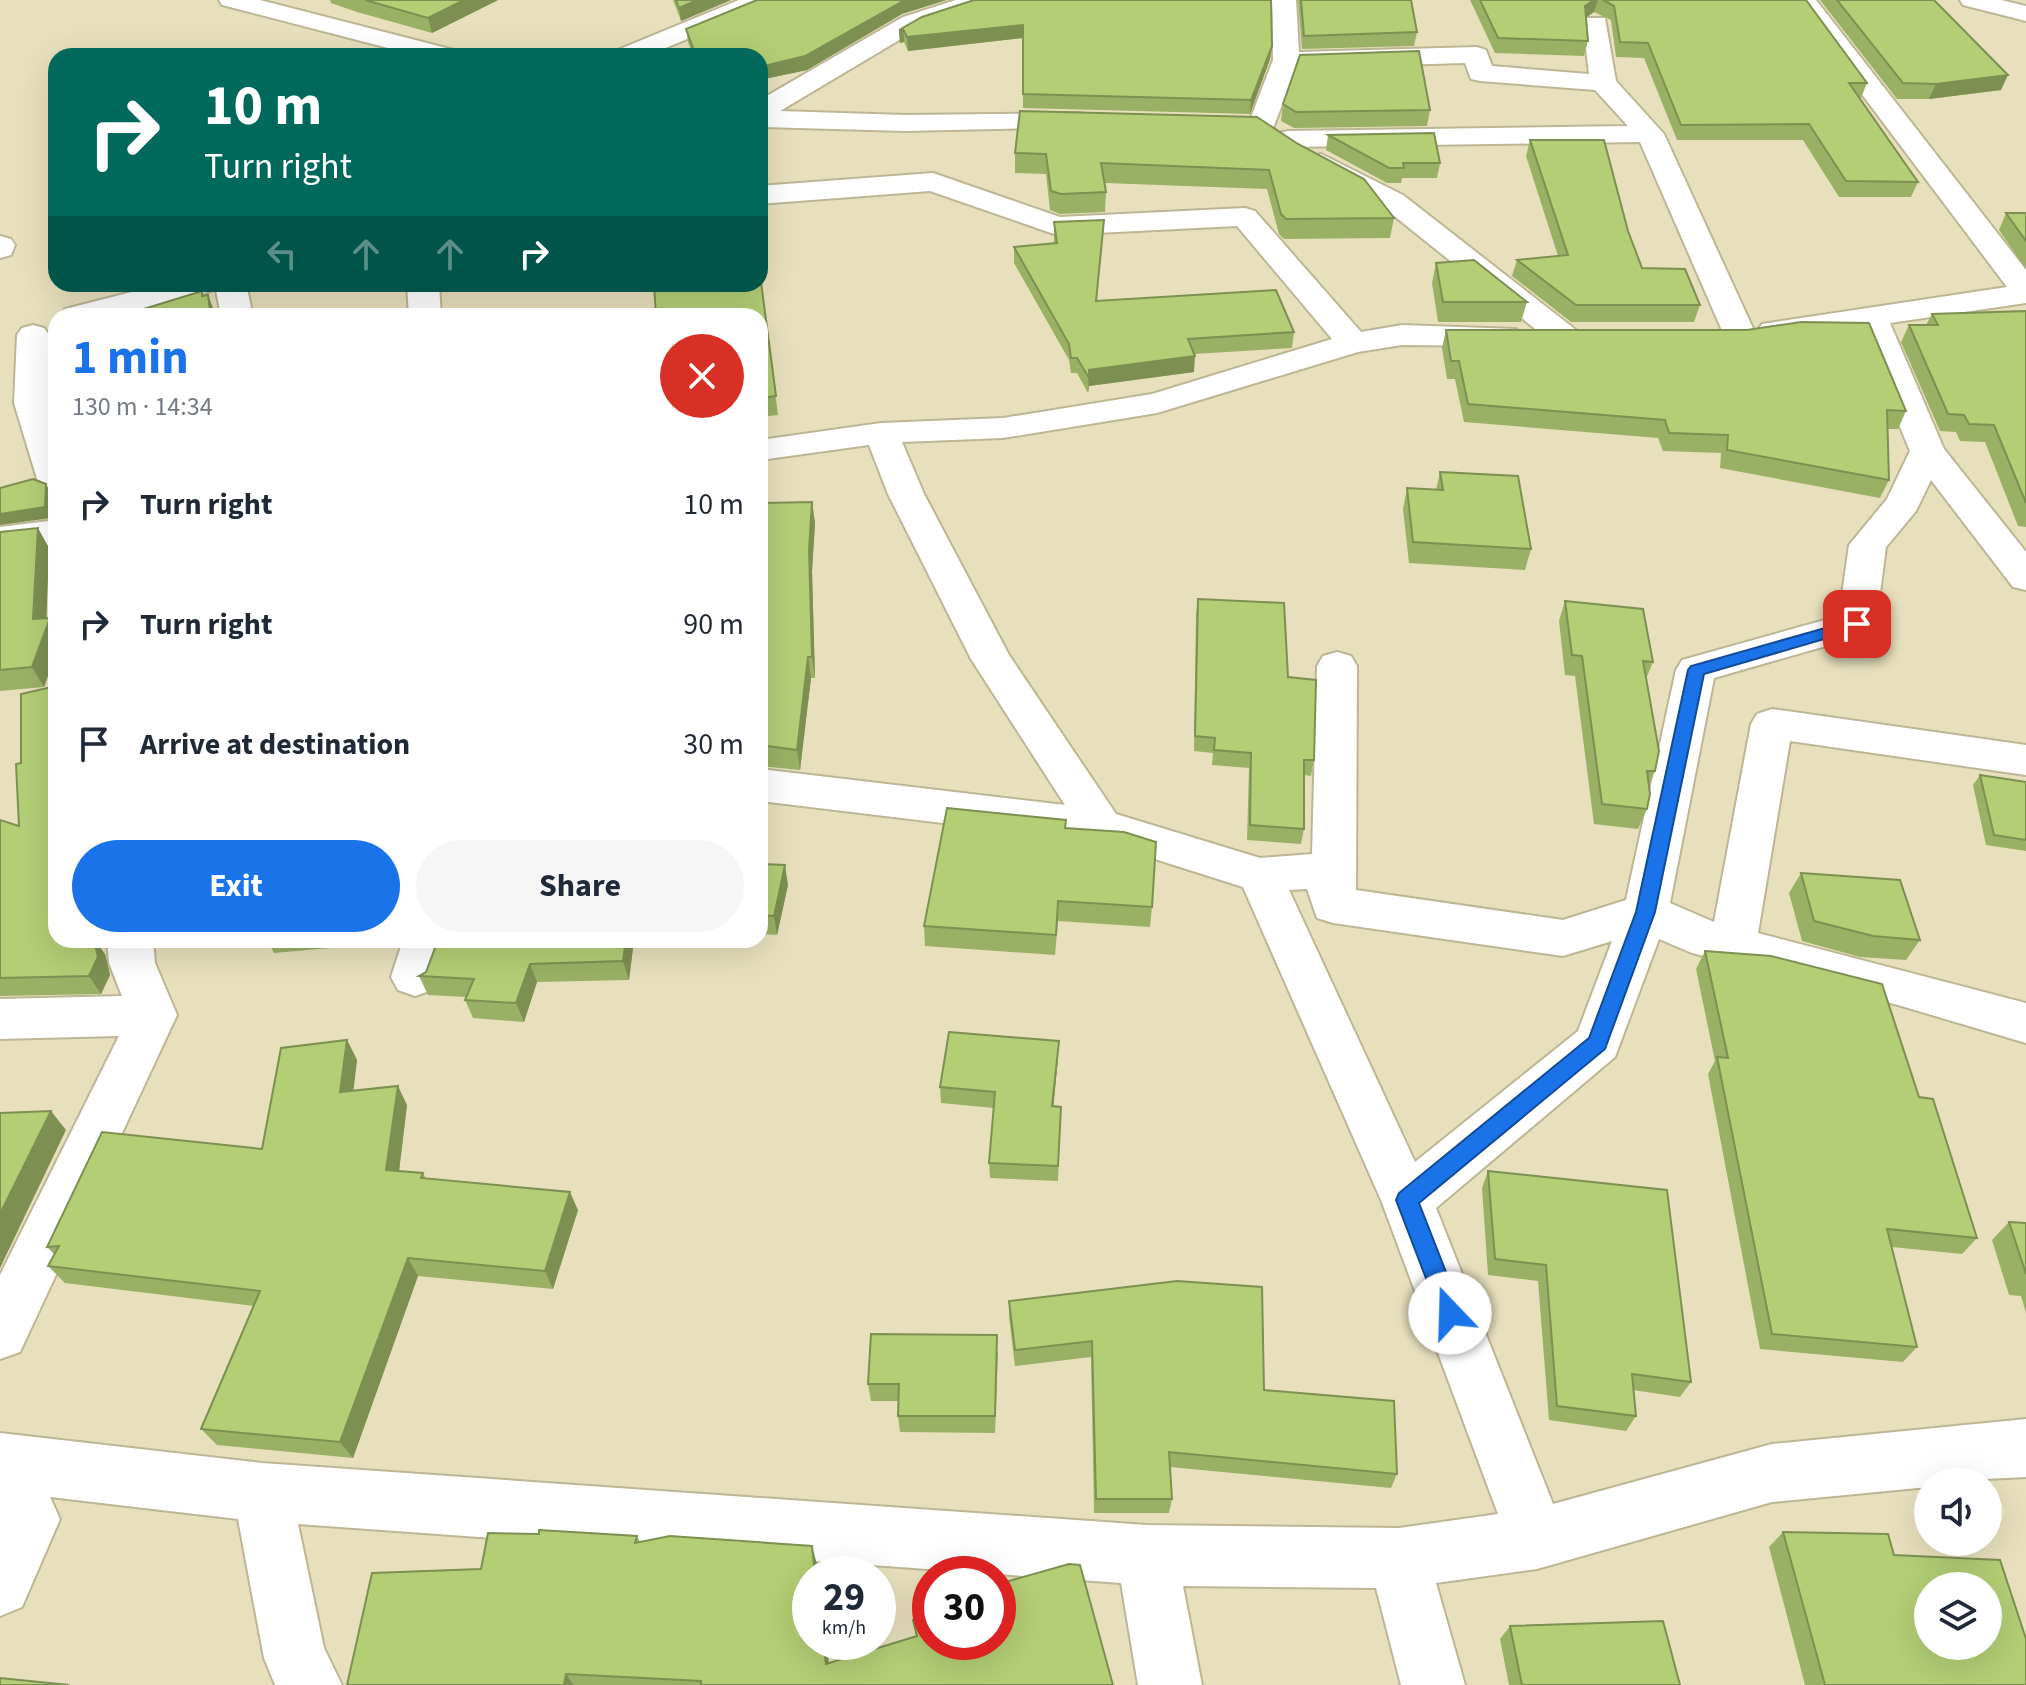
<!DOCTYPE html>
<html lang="en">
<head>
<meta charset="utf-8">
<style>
  body { margin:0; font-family:"Source Sans 3",sans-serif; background:#f6f6f7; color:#1f2937; height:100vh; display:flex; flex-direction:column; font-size:30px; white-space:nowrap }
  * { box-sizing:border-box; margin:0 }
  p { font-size:26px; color:#747a83 }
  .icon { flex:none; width:44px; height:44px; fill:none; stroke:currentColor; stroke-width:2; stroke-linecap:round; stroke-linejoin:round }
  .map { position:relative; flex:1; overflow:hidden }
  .side { position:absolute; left:48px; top:308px; width:720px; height:640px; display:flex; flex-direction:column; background:#fff; border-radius:24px; box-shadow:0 8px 32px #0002 }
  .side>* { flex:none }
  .banner { position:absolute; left:48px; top:48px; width:720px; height:244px; border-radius:24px; box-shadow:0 8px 32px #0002; background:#00695c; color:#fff; overflow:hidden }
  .buttons { position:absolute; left:1914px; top:1468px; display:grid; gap:16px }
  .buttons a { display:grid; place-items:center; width:88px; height:88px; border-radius:50%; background:#fff; box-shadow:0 8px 32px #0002; font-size:40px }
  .speed { position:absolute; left:792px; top:1556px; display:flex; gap:16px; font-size:40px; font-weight:700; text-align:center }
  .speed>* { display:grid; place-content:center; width:104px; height:104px; border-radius:50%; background:#fff; box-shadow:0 8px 32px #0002; line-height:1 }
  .speed small { font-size:20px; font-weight:400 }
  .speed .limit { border:12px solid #d22; background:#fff; color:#111 }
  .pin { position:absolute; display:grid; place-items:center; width:68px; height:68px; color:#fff; margin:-34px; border-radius:16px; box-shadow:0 4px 12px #0006 }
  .me { position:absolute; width:88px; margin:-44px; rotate:339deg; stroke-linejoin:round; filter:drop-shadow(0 0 6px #0008) }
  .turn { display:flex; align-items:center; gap:28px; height:168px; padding:0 24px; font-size:36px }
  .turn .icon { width:104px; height:104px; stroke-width:2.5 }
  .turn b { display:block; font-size:56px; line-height:68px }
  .lanes { display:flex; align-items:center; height:76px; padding:0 24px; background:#0003; justify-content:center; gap:40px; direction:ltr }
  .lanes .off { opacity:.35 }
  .round { display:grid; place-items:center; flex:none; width:84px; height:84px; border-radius:42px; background:#f6f6f7 }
  .headline { display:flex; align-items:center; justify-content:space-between; height:136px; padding:0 24px }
  h1 { font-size:48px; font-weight:700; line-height:60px; color:#1a73e8 }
  .button { display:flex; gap:16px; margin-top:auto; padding:16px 24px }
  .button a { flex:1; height:92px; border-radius:48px; background:#1a73e8; color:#fff; font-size:32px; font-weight:700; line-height:92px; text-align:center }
  .button a+a { background:#f6f6f7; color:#1f2937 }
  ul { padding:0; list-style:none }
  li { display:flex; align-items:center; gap:24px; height:120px; padding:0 24px }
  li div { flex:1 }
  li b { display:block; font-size:30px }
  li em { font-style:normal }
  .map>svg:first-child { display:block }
</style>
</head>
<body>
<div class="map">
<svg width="2026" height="1685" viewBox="0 0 2026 1685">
  <rect width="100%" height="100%" fill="#e8e0bd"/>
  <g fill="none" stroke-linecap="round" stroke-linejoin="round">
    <g stroke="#bdb694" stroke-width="4">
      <g id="minor">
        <path d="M219 0H260L458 51 462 56H419L222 5Z"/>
        <path d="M739 0H773L770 5 646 56H611L615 51Z"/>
        <path d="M956 0H993L990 5 921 27 780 111 905 115 1079 113 1089 115 1093 121 1089 127 905 131 760 127V100L903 17Z"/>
        <path d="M1272 0H1296L1299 52 1477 47 1486 50 1492 66 1589 74 1583 23 1587 18H1605L1616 81 1664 134 1756 335 1751 342 1740 345 1729 342 1724 335 1640 142 1288 147 1278 145 1274 139 1278 133 1288 131 1628 126 1595 90 1480 81 1471 79 1465 63 1296 68 1272 131H1252L1248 125 1273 60Z"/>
        <path d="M1791 0H1816L2026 270V303L1890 323 1944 449 2026 552V590L2013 587 1931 480 1916 511 1886 547 1876 624 1871 633 1714 678 1670 903 1714 922 1751 724 1757 714 1772 709 2026 745V775L1790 741 1758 933 2026 1003V1043L1898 1005 1692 953 1659 939 1615 1057 1436 1208 1553 1504 1772 1444 2026 1419V1477L1928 1482V1487L1772 1502 1537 1569 1436 1583 1465 1685H1401L1376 1588 1183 1586 1202 1685H1138L1121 1583 298 1524 324 1648 342 1685H275L264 1658 238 1519 50 1497 60 1519 22 1607 0 1616V1433L262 1463 1147 1525 1399 1528 1498 1514 1381 1200 1243 887 1101 842 760 801V769L1065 805 971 659 888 494 869 445 760 460V440L881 423 1003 418 1152 394 1332 339 1237 226 1057 235 930 191 760 204V186L933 173 1060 217 1245 208 1255 211 1361 332 1402 325 1516 329 1521 336 1516 343 1505 346 1402 345 1358 352 1157 413 1003 438 902 442 924 494 1009 655 1116 814 1260 858 1312 854 1317 666 1323 656 1337 652 1351 656 1357 666 1356 890 1563 920 1626 900 1676 670 1682 660 1839 616 1849 545 1887 499 1910 451 1859 328 1773 341 1762 338 1757 331 1762 324 2007 287ZM1307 889 1317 918 1333 923 1563 956 1612 941 1578 1031 1415 1162 1289 890Z"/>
        <path d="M1960 0H2001L2026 6V21L1963 5Z"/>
        <path d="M1321 154 1403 195 1576 330 1581 337 1576 344 1565 347 1554 344 1383 207 1311 169 1307 163 1311 157Z"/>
        <path d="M0 236 11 239 15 245 11 255 0 258Z"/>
        <path d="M163 284H246L253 316H221L215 285 211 291 113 316H60L65 309Z"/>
        <path d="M407 284H439L441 316H409Z"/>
        <path d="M33 325 44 328 49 335 48 403 56 428V493L43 490 38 482 14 403 17 335 22 328Z"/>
        <path d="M56 520V544L0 551V527Z"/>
        <path d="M107 940H153L155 963 177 1015 20 1352 0 1359V1275L119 1036 0 1039V999L122 996 109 963Z"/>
        <path d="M403 940H449L432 990 415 996 398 990 391 977Z"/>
      </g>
    </g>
    <use href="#minor" fill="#fff" fill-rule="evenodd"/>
  </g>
  <g fill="#9ab165">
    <path d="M330 0H498L432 33 357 12 331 3Z"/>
    <path d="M673 0H731L681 21Z"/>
    <path d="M1298 0H1411L1417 32 1414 46 1302 49Z"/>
    <path d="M1470 0H1806L1867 83 1861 98H1860L1918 182 1911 197H1839L1803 140H1677L1644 58 1616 57 1611 20 1594 12 1586 18 1588 41 1584 56 1495 53Z"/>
    <path d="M1820 0H1934L2001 90 1929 99H1897Z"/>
    <path d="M902 14 807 70 760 80V56H693L688 42 686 29Z"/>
    <path d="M899 30 1272 46 1270 59 1250 114 1023 108V38L908 51 904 42 900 43Z"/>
    <path d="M1283 104 1430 110 1427 126 1294 128 1281 121Z"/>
    <path d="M1257 117 1394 218 1390 238 1284 239 1279 234 1267 189 1105 183 1106 192 1105 212 1060 214 1050 210 1046 174 1015 173V153Z"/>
    <path d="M1328 135 1440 163 1437 178H1402L1401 183H1387L1326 150Z"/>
    <path d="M1530 140 1628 231 1642 268 1700 305 1694 322H1571L1512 276 1517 260 1558 256 1526 156Z"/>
    <path d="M2006 213H2026V269L1999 230Z"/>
    <path d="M1104 220 1097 301 1294 332 1292 348 1194 354V372L1089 386 1088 393 1077 373H1071L1069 360 1014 263V247L1054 243V222Z"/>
    <path d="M1436 263 1527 302 1521 322H1438L1432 283Z"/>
    <path d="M761 282 778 415 760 417V316L715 286Z"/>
    <path d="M2026 311V527L2018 526 1985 442 1960 441 1956 432 1940 431 1901 342 1909 325H1926L1932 314Z"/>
    <path d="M1446 330 1906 411 1898 429H1888L1889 480 1880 498 1720 468 1721 453 1663 451 1658 438 1464 422 1455 379H1447L1442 348Z"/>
    <path d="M1440 472 1531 549 1525 570 1409 563 1403 509 1407 488 1436 490Z"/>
    <path d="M812 502 815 523 812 571 815 678H811L800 770 760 766V503Z"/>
    <path d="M0 532 49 548 46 618 56 628V654L44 687 0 691Z"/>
    <path d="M1198 599 1314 760 1311 776 1304 775V829L1301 844 1247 840 1249 768 1212 765 1213 753 1194 751 1196 614Z"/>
    <path d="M1565 601 1653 662 1646 679 1655 771 1649 785 1647 809 1638 829 1594 824 1575 676 1565 675 1559 621Z"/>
    <path d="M21 763 56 940 105 954 110 975 101 994 0 996V820L19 826Z"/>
    <path d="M1980 775 2026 782V851L1986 845 1973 785Z"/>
    <path d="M1065 828 1152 907 1150 927 1058 921 1055 955 925 946 924 926Z"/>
    <path d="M760 864 788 885 777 935 760 934Z"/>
    <path d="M1801 873 1920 940 1906 960 1860 957 1802 941 1789 893Z"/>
    <path d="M267 940H401L399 942 274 953Z"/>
    <path d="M438 940H634L629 980 537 982 524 1022 473 1018 465 1000 466 997 428 995 419 976 426 972Z"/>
    <path d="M1705 951 1919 1097 1977 1238 1962 1254 1892 1247 1917 1347 1903 1362 1760 1349 1708 1074 1715 1061 1696 969Z"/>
    <path d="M347 1040 357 1060 353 1090 407 1105 399 1171 423 1173 426 1179 578 1210 553 1289 418 1276 353 1458 217 1445 201 1429 254 1306 65 1283 48 1266 54 1254 47 1247 262 1149Z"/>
    <path d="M1058 1057 1053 1106 1061 1107 1058 1181 990 1178 989 1163 994 1108 941 1103 940 1087Z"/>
    <path d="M1488 1171 1691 1382 1680 1397 1633 1390 1636 1416 1626 1431 1549 1420 1538 1281 1488 1275 1482 1188Z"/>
    <path d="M2009 1222 2026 1223V1313L2021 1296 2009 1295 1992 1240Z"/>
    <path d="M1009 1301 1264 1390 1397 1474 1391 1488 1170 1467 1172 1499 1169 1513H1094L1091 1357 1015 1366 1009 1317Z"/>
    <path d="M998 1352 995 1433 900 1432 898 1416V1401H871L868 1384Z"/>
    <path d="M1783 1532 1894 1555 2026 1685H1805L1769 1547Z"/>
    <path d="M637 1536 640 1542 817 1564 818 1574H810L826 1642 829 1663 916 1637 913 1620 1113 1685H347L481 1569Z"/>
    <path d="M1510 1626 1680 1685H1509L1500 1639Z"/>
  </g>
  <g fill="#7d9052">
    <path d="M464 0H498L432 33 428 18Z"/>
    <path d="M697 0H731L681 21 679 8Z"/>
    <path d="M905 0H947L902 14 807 70 760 80V67Z"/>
    <path d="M1594 0H1598L1594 12 1581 20 1585 6Z"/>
    <path d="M1023 25V38L908 51 907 37Z"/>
    <path d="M903 29 904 42 900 43 899 30Z"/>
    <path d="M1272 46 1270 59 1250 114 1251 100Z"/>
    <path d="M2008 75 2001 90 1929 99 1936 84Z"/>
    <path d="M208 295 216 316H211Z"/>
    <path d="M1195 356 1194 372 1089 386 1088 393 1089 370Z"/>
    <path d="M46 484 52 495 51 518 0 525V514Z"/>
    <path d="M812 502 815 523 812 571 815 678 812 657 809 550Z"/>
    <path d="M38 528 49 548 46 629 50 618 56 628V654L44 687 32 667Z"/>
    <path d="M808 657 811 678 800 770 797 750Z"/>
    <path d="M785 865 788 885 777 935 774 916Z"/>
    <path d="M94 940H95L105 954 110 975 101 994 89 976Z"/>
    <path d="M626 940H634L629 980 623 961Z"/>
    <path d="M530 964 537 982 524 1022 516 1003Z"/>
    <path d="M347 1040 357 1060 351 1111 340 1092Z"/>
    <path d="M1059 1041 1058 1057 1052 1122V1106Z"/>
    <path d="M398 1086 407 1105 397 1188 386 1170Z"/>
    <path d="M51 1111 66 1130 0 1268V1214Z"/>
    <path d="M570 1192 578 1210 553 1289 545 1271Z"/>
    <path d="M408 1258 418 1276 353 1458 340 1442Z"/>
    <path d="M812 1546 817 1564 818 1574H815Z"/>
    <path d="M823 1642H826L831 1680 826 1664Z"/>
    <path d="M566 1674 574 1685H564Z"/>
  </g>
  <g fill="#b3ce75" stroke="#7d9052" stroke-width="2" fill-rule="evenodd">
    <path d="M365 0H464L428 18Z"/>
    <path d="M676 0H697L679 8Z"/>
    <path d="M757 0H905L805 56 760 67V56H696L686 29Z"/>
    <path d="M974 0H1271L1272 46 1251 100 1023 94V25L907 37 903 29 899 30 922 17Z"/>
    <path d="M1301 0H1411L1417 32 1304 36Z"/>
    <path d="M1480 0H1594L1585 6 1588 41 1498 38Z"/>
    <path d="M1603 0H1806L1867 83H1849L1918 182 1846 181 1809 124 1681 125 1648 43 1620 42 1614 6Z"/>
    <path d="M1837 0H1934L2008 75 1936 84 1903 83Z"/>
    <path d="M1419 51 1430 110 1296 112 1283 104 1300 55Z"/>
    <path d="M1020 111 1257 117 1298 144 1364 179 1394 218 1286 219 1281 214 1269 170 1101 163 1106 192 1061 194 1051 191 1046 154 1015 153Z"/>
    <path d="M1434 133 1440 163H1403L1404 168H1389L1328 135Z"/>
    <path d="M1530 140H1604L1628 231 1642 268 1685 269 1700 305H1576L1517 260 1568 255Z"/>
    <path d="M2006 213H2026V241Z"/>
    <path d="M1104 220 1096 301 1276 290 1294 332 1188 339 1195 356 1089 370V378L1077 358H1071L1069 344 1014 247 1057 243 1054 222Z"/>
    <path d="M1474 260 1527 302H1443L1436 263Z"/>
    <path d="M760 282H761L776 396 760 398V316H656L654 284H715V286L739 284H760Z"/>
    <path d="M202 291V296L208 295 211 316H137V311Z"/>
    <path d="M2026 311V503L1994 425 1969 424 1964 415 1948 414 1909 325H1938L1932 314Z"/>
    <path d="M1801 322 1869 323 1906 411 1887 410 1889 480 1727 450 1728 435 1669 433 1665 420 1468 404 1459 361H1451L1446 330H1747Z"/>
    <path d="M56 379V501L53 502 50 381Z"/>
    <path d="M1440 472 1518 476 1531 549 1413 542 1407 488 1443 490Z"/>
    <path d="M33 479 46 484 45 507 0 514V488Z"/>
    <path d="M812 502 809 550 812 657H808L797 750 760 745V503Z"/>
    <path d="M38 528 33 619 50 618 32 667 0 670V532Z"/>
    <path d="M1198 599 1284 603 1288 677 1316 680 1314 760H1304V829L1250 825 1251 753 1214 750 1215 738 1195 736Z"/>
    <path d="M1565 601 1643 609 1653 662 1643 661 1659 751 1655 771H1647L1650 794 1647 809 1602 804 1582 656 1572 655Z"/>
    <path d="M56 686V940H94L98 957 89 976 0 978V820L19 826 16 764 21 763V694Z"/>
    <path d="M1980 775 2026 782V840L1994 835Z"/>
    <path d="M947 808 1066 820 1065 828 1124 832 1156 842 1152 907 1058 901 1056 935 924 926Z"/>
    <path d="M760 864 785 865 774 916 760 915Z"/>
    <path d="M1801 873 1900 880 1920 940 1873 936 1814 921Z"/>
    <path d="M438 940H626L623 961 530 964 516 1003 465 1000 474 979 419 976 426 972Z"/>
    <path d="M1705 951 1771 956 1882 984 1919 1097 1933 1099 1977 1238 1887 1229 1917 1347 1772 1334 1717 1057 1728 1058Z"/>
    <path d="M949 1032 1059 1041 1052 1106 1061 1107 1058 1166 989 1163 995 1092 940 1087Z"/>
    <path d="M347 1040 340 1092 398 1086 386 1170 423 1173 421 1178 570 1192 545 1271 408 1258 340 1442 201 1429 260 1291 48 1266 59 1246 47 1247 102 1132 262 1149 281 1048Z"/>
    <path d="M51 1111 0 1214V1113Z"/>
    <path d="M1488 1171 1667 1190 1691 1382 1632 1374 1636 1416 1557 1406 1546 1265 1495 1259Z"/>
    <path d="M2009 1222 2026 1223V1274Z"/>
    <path d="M1177 1281 1262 1287 1264 1390 1394 1401 1397 1474 1169 1452 1172 1499H1096L1092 1341 1015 1350 1009 1301Z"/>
    <path d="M871 1334 997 1335 995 1416H898L899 1384H868Z"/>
    <path d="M539 1530 637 1536 635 1543 670 1536 812 1546 815 1574H810V1642H823L826 1664 917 1636 913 1620 930 1616V1642H998V1584L1069 1564 1080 1565 1113 1685H701V1681L566 1674 564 1685H347L372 1573 481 1569 488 1533 539 1534Z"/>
    <path d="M1783 1532 1888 1534 1894 1555 2000 1560 2026 1639V1685H1825ZM1928 1586H1988V1646H1928Z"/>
    <path d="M1663 1621 1680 1685H1522L1510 1626Z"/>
    <path d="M0 1678 69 1685H0Z"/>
  </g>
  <path fill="#1a73e8" stroke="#114b97" stroke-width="2" d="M1857 619 1862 620V628L1704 674 1655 912 1605 1049 1419 1203 1462 1313 1458 1320 1450 1323 1442 1320 1396 1200 1399 1193 1589 1038 1636 912 1688 670 1691 666Z"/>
</svg>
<div class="buttons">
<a><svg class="icon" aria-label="sound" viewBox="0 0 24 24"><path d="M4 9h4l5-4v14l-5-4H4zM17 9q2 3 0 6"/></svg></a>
<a><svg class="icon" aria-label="layers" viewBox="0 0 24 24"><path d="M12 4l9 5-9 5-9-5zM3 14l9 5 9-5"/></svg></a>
</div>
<div class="speed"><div>29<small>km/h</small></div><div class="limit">30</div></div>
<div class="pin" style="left:1857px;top:624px;background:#d93025"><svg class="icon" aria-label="arrive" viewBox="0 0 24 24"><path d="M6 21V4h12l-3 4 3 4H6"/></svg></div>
<svg class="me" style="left:1450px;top:1313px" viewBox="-20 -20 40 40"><circle r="19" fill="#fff"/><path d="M0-13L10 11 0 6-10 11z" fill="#1a73e8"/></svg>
<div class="banner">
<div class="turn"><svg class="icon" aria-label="right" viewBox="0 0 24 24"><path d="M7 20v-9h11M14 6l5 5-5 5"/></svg><div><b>10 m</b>Turn right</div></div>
<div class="lanes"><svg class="icon off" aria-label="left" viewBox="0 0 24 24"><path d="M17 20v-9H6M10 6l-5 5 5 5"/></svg><svg class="icon off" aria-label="ahead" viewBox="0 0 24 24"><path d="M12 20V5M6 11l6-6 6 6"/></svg><svg class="icon off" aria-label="ahead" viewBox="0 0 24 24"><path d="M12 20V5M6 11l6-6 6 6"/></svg><svg class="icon" aria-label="right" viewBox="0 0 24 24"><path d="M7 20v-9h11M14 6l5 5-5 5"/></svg></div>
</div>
<section class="side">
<div class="headline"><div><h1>1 min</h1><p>130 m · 14:34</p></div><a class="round" style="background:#d93025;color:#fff"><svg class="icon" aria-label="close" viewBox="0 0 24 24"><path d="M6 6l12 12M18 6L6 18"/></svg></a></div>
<ul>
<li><svg class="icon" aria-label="right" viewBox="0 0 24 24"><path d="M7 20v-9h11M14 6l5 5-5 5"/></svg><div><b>Turn right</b></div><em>10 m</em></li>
<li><svg class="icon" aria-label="right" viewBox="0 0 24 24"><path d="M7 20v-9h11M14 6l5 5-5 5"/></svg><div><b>Turn right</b></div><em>90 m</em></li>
<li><svg class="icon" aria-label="arrive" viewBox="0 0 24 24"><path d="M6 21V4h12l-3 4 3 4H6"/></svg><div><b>Arrive at destination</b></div><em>30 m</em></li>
</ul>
<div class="button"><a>Exit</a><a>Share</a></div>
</section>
</div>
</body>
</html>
